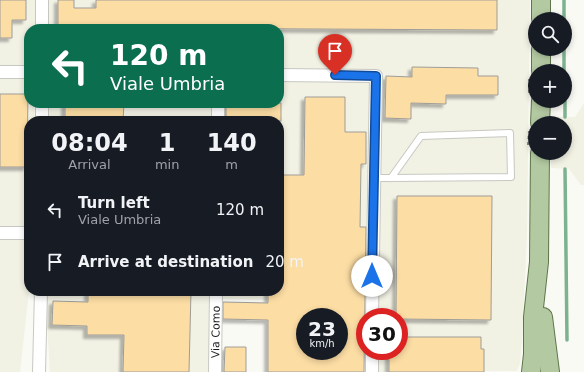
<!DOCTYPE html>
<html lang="en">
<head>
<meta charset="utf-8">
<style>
  body { margin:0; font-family:"DejaVu Sans",sans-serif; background:#20242c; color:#f1f3f6; height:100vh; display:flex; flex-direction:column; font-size:15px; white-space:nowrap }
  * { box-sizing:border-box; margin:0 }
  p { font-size:13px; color:#9ea1a6 }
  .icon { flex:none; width:22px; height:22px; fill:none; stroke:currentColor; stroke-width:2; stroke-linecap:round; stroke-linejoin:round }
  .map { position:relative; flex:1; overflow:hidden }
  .panel { position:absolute; left:24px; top:116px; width:260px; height:180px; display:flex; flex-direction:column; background:#171b24; border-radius:16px; box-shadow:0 2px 6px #0003 }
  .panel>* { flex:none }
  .hud { position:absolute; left:24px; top:24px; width:260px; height:84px; border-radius:16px; box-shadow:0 2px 6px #0003; background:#0b6e4f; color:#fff; overflow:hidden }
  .buttons { position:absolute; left:528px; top:12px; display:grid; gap:8px }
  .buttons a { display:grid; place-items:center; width:44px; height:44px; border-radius:50%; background:#171b24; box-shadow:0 2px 6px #0003; font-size:20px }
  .speed { position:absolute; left:296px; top:308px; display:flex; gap:8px; font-size:20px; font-weight:700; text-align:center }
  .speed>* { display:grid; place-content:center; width:52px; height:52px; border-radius:50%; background:#171b24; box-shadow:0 2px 6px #0003; line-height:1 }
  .speed small { font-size:10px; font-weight:400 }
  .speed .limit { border:6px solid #d22; background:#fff; color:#111 }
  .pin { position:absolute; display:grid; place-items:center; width:34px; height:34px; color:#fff; margin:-41px -17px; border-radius:50% 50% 50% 0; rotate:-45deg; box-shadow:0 0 4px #0007 }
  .pin .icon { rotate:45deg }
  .me { position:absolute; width:44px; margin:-22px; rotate:0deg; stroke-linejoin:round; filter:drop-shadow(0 0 3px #0008) }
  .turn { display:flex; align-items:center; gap:14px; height:84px; padding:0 20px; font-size:18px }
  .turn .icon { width:52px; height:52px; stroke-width:2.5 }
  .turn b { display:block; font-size:28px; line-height:34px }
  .eta { display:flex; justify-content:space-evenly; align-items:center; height:68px; text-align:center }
  .eta b { font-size:24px; font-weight:600; line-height:28px }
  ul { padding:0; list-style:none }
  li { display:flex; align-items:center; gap:12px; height:52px; padding:0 20px }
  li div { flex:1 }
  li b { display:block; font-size:15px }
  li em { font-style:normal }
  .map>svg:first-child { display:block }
</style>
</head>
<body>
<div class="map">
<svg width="584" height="372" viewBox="0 0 584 372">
  <defs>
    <filter id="shadow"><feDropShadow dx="-3.5" dy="3.5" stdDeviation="1" flood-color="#0004"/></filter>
  </defs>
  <rect width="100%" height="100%" fill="#fafaf5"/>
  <g fill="#f1f1e4">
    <path d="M0 0H36L35 29H29V103H34L35 121H29V291L20 372H0Z"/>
    <path d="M42 0H530L527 233 522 341 520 363 517 371 372 372V351H399V317H372L373 236 279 235V121H42V103H279V29H42Z"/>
    <path d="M584 103V185H581L569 169 551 168V153H565V123H551V117H575Z"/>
    <path d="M45 291H272V300L216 299 215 372H50Z"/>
  </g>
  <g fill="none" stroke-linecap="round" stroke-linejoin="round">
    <g stroke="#7cb290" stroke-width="3.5">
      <path d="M564 0V19"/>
      <path d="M564 49V71"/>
      <path d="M565 101V117"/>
      <path d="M565 169 567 340"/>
    </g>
  </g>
  <g fill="#fcdda4" stroke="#9f9d98" fill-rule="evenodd" filter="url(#shadow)">
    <path d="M0 0H26V20H12V38H0Z"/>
    <path d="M58 0H74V8H96V0H497V30L136 28V29H58Z"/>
    <path d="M412 67 478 68V76H498V95H446V104L411 103V119L385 118 386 76 412 77Z"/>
    <path d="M0 94H28L27 167H0Z"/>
    <path d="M305 97H345V132H366V164H361L360 227H366L364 372H268V320L223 319V302L268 303V291H279V175H304ZM305 317H339V351H305Z"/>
    <path d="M65 103H124L123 121H65Z"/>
    <rect x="226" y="103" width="55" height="18"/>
    <path d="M397 196H492L491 320 399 319V317H396Z"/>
    <path d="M88 291H191L189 372H123L124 335H87V326L52 325 53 301 88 302Z"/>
    <path d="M399 337H481V349H484V372H389V351H399Z"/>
    <path d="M225 347H246V372H224Z"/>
  </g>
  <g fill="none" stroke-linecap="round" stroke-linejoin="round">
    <g stroke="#c8c8c3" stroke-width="8">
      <path id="service" d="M374 178H391L511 177 510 133 421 136 391 178"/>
    </g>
    <g stroke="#c8c8c3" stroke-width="14">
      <g id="minor">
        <path d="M42 29V0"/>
        <path d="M0 72H29"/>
        <path d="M279 75 376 76 372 317"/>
        <path d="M42 103V121"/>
        <path d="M218 121V103"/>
        <path d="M0 233H29"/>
        <path d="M39 372 41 291"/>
        <path id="s1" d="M215 372 216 291"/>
        <path d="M372 372V351"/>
      </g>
    </g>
    <g stroke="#5e754b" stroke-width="20">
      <g id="primary">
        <path d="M541 19V0"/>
        <path d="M541 71V49"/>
        <path d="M540 123 541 101"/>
        <path d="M543 317 550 372"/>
        <path d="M531 372 533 354V317L539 262 540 153"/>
      </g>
    </g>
    <g stroke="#838380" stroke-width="2" stroke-dasharray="3 3" stroke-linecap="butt">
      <path d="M530 41V27"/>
      <path d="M529 93V79"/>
      <path d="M528 145 529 131"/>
    </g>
    <use href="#service" stroke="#fff" stroke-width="6"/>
    <use href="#minor" stroke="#fff" stroke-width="12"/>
    <use href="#primary" stroke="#b3c9a2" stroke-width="18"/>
  </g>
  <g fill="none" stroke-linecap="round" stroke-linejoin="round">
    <g stroke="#114b97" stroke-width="10">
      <path id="route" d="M335 75 376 76 372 276"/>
    </g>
    <use href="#route" stroke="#1a73e8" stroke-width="7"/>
  </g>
  <g text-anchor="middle" stroke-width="4" stroke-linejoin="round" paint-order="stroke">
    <g font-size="11" fill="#1d1d1c" stroke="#fff">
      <text dy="4" stroke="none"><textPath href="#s1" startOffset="40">Via Como</textPath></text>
    </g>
  </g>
</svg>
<div class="buttons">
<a><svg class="icon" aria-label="search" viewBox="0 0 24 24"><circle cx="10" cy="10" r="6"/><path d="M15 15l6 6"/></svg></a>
<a>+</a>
<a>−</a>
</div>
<div class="speed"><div>23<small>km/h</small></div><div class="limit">30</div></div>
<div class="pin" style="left:335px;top:75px;background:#d93025"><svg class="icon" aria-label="arrive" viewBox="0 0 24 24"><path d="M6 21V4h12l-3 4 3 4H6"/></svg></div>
<svg class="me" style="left:372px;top:276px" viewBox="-20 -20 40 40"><circle r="19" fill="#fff"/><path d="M0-13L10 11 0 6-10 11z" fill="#1a73e8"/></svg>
<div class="hud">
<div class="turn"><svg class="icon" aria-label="left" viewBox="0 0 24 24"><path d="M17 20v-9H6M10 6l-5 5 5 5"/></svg><div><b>120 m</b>Viale Umbria</div></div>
</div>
<section class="panel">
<div class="eta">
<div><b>08:04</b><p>Arrival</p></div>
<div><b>1</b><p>min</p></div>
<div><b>140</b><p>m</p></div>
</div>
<ul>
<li><svg class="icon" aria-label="left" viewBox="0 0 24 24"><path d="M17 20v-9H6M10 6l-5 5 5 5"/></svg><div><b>Turn left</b><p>Viale Umbria</p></div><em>120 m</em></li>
<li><svg class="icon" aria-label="arrive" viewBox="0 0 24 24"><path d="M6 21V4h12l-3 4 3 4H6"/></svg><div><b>Arrive at destination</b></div><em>20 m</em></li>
</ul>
</section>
</div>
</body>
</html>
